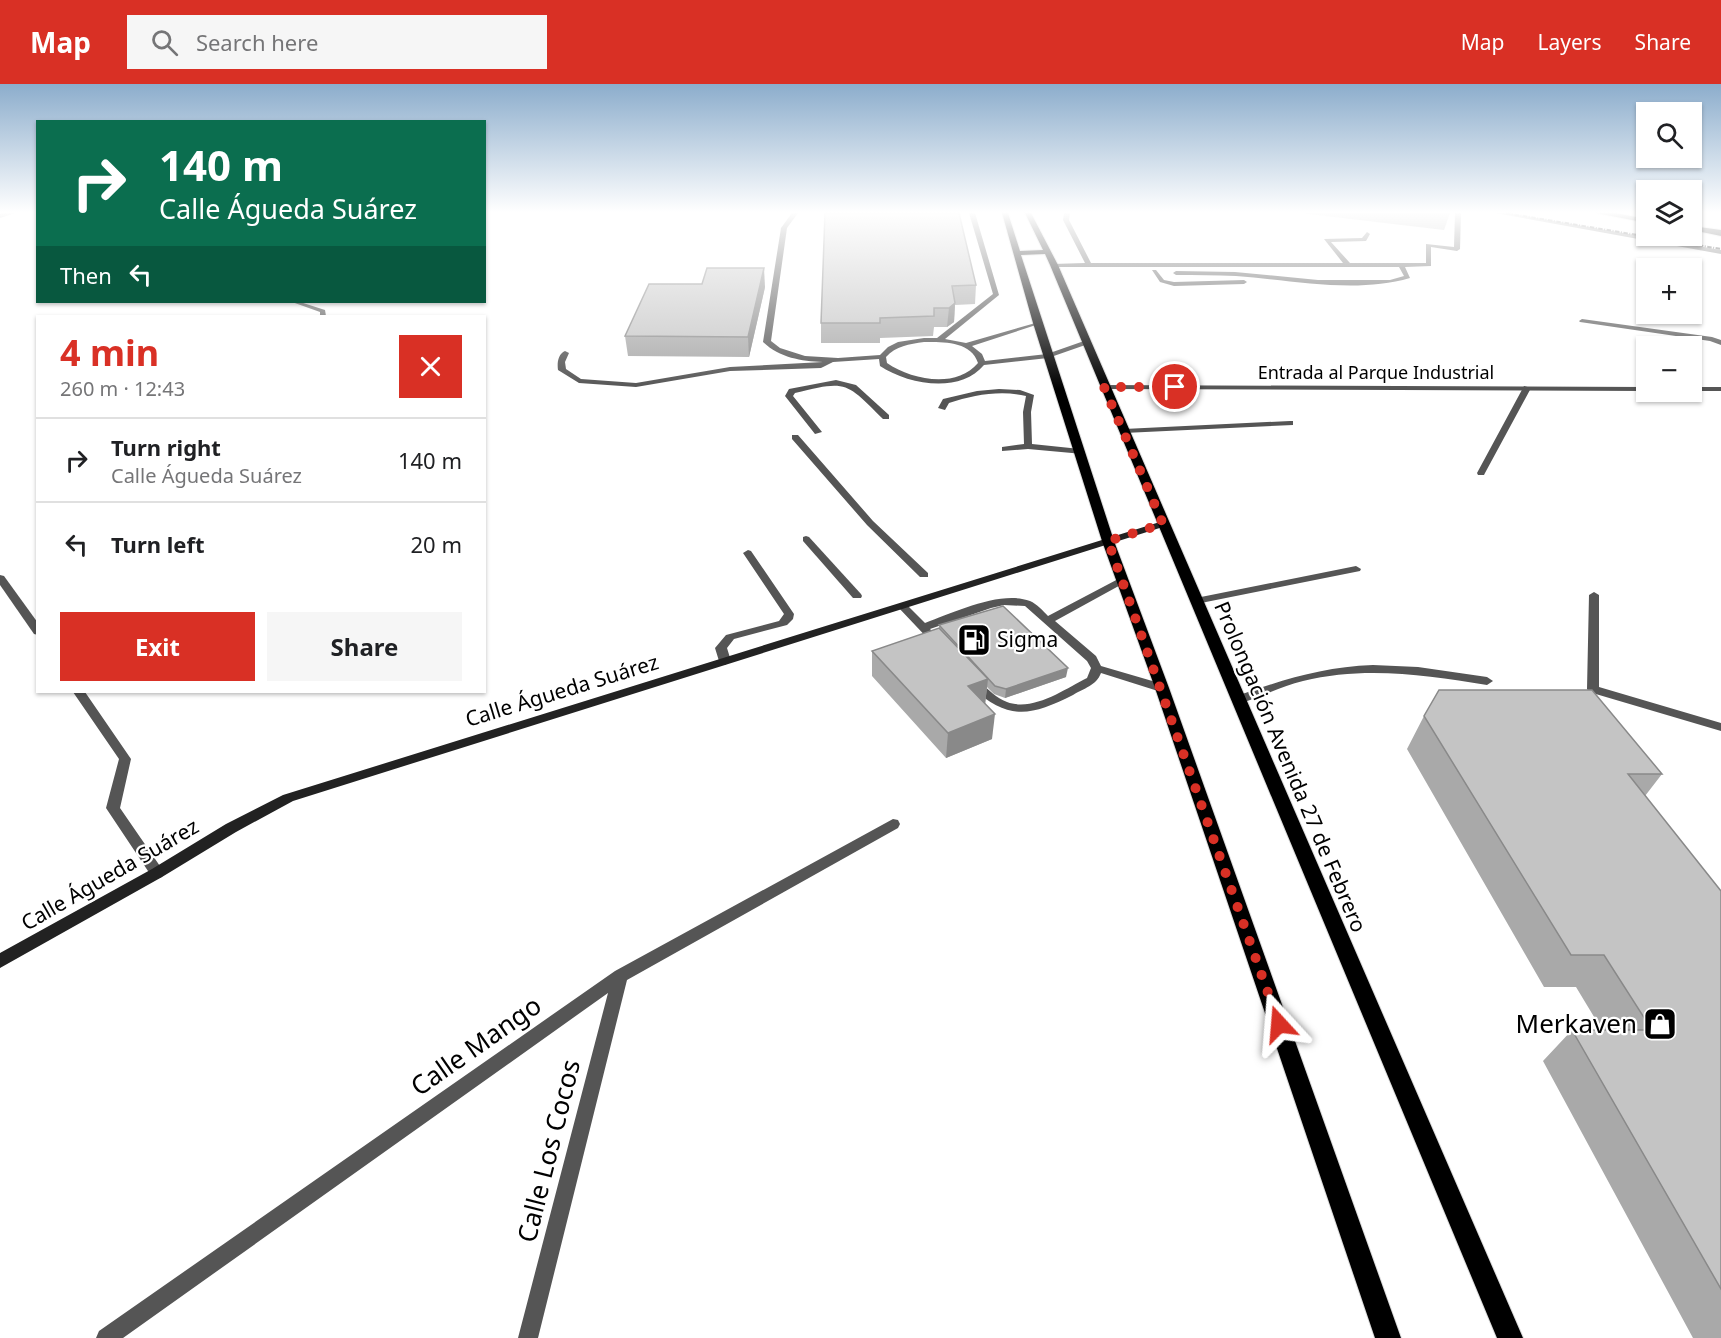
<!DOCTYPE html>
<html lang="en">
<head>
<meta charset="utf-8">
<style>
  body { margin:0; font-family:"Noto Sans",sans-serif; background:#f6f6f6; color:#202124; height:100vh; display:flex; flex-direction:column; font-size:22px; white-space:nowrap }
  * { box-sizing:border-box; margin:0 }
  p { font-size:20px; color:#757577 }
  .icon { flex:none; width:33px; height:33px; fill:none; stroke:currentColor; stroke-width:2; stroke-linecap:round; stroke-linejoin:round }
  .map { position:relative; flex:1; overflow:hidden }
  .panel { position:absolute; left:36px; top:231px; width:450px; height:378px; display:flex; flex-direction:column; background:#fff; border-radius:0px; box-shadow:0 2px 4px #0004 }
  .panel>* { flex:none }
  .hud { position:absolute; left:36px; top:36px; width:450px; height:183px; border-radius:0px; box-shadow:0 2px 4px #0004; background:#0b6e4f; color:#fff; overflow:hidden }
  .tools { position:absolute; left:1636px; top:18px; display:grid; gap:12px }
  .tools a { display:grid; place-items:center; width:66px; height:66px; border-radius:0px; background:#fff; box-shadow:0 2px 4px #0004; font-size:30px }
  .pin { position:absolute; display:grid; place-items:center; width:51px; height:51px; color:#fff; margin:-26px; border:3px solid #fff; border-radius:50%; box-shadow:0 2px 6px #0007 }
  .me { position:absolute; width:66px; margin:-33px; rotate:341deg; stroke-linejoin:round; filter:drop-shadow(0 0 4px #0008) }
  .turn { display:flex; align-items:center; gap:21px; height:126px; padding:0 24px; font-size:27px }
  .turn .icon { width:78px; height:78px; stroke-width:2.5 }
  .turn b { display:block; font-size:42px; line-height:51px }
  .then { display:flex; align-items:center; height:57px; padding:0 24px; background:#0003; gap:12px; font-size:22px }
  .round { display:grid; place-items:center; flex:none; width:63px; height:63px; border-radius:0px; background:#f6f6f6 }
  .headline { display:flex; align-items:center; justify-content:space-between; height:102px; padding:0 24px }
  h1 { font-size:36px; font-weight:700; line-height:45px; color:#d93025 }
  .button { display:flex; gap:12px; margin-top:auto; padding:12px 24px }
  .button a { flex:1; height:69px; border-radius:0px; background:#d93025; color:#fff; font-size:24px; font-weight:700; line-height:69px; text-align:center }
  .button a+a { background:#f6f6f6; color:#202124 }
  ul { padding:0; list-style:none }
  li { display:flex; align-items:center; gap:18px; height:84px; padding:0 24px; border-top:2px solid #e0e0e0 }
  li div { flex:1 }
  li b { display:block; font-size:22px }
  li em { font-style:normal }
  header { display:flex; align-items:center; gap:36px; box-sizing:border-box; height:84px; padding:0 30px; background:#d93025; color:#fff }
  header strong { font-size:28px }
  nav { display:flex; gap:33px; margin-inline-start:auto; font-size:21px }
  .search { width:420px; height:54px; background:#f6f6f6; display:flex; align-items:center; gap:15px; box-sizing:border-box; padding:0 21px; border-radius:0px; color:#757577; font-size:22px }
  .map>svg:first-child { display:block }
</style>
</head>
<body>
<header>
<strong>Map</strong>
<div class="search"><svg class="icon" aria-label="search" viewBox="0 0 24 24"><circle cx="10" cy="10" r="6"/><path d="M15 15l6 6"/></svg>Search here</div>
<nav><a>Map</a><a>Layers</a><a>Share</a></nav>
</header>
<div class="map">
<svg width="1721" height="1254" viewBox="0 0 1721 1254">
  <rect width="100%" height="100%" fill="#fff"/>
  <g fill="none" stroke-linecap="round" stroke-linejoin="round">
    <g stroke="#dbdbdb" stroke-width="2">
      <path id="primary" d="M1002 129H1008L1020 167 1043 166 1025 129H1031L1058 181 1523 1254H1497L1050 181 1045 170 1021 171 1114 457 1169 604 1401 1254H1375L1155 604 1102 457 1033 239Z"/>
    </g>
    <g stroke="#dbdbdb" stroke-width="2">
      <g id="highway">
        <path d="M1596 129H1615L1647 135V139Z"/>
        <path d="M1692 142 1721 146V152L1692 146Z"/>
      </g>
    </g>
    <g fill="#555" fill-rule="evenodd">
      <path d="M792 129H798L787 144 771 257 780 264 805 272 838 274 880 271 888 263 898 258 924 254H937L993 210 969 129H975L999 211 945 255 966 259 1039 238V240L972 262 982 270 985 277 1047 270 1084 257 1091 259 1048 274 984 281C960 310 909 301 880 282L879 275 833 278 821 284 730 287 636 303 579 299 558 286C557 279 558 270 565 267L569 269 565 278 566 285 581 295 636 299 730 283 823 278C801 277 780 274 763 258L781 144ZM924 258C943 258 971 257 978 279 956 305 912 296 887 279L886 273C896 262 909 260 924 258Z"/>
      <path d="M1064 129H1070L1069 136 1091 179H1343L1324 155 1362 154 1367 148 1370 150 1366 157 1331 158 1350 179H1426V160L1454 163 1455 129H1461L1460 165 1457 167 1431 163V182L1405 183 1410 194C1355 210 1292 196 1236 192 1216 191 1196 191 1176 191L1173 189 1176 187 1235 188 1318 196H1390L1404 192 1399 183H1054L1052 180 1085 179 1063 136Z"/>
      <path d="M1152 186H1156L1164 196 1174 198 1244 196 1247 198 1244 200 1174 202 1160 198Z"/>
      <path d="M292 218H300L325 226 326 232H320V228Z"/>
      <path d="M1582 235 1712 253 1721 256V261L1710 257 1580 238 1579 237Z"/>
      <path d="M836 296 856 301 889 331V335H883C846 298 847 296 795 309L793 312 822 348 815 350 785 312 789 305Z"/>
      <path d="M1524 302 1531 304 1485 389 1484 391H1478L1477 389Z"/>
      <path d="M999 305 1020 306 1034 311 1031 328 1032 360 1080 365 1083 366V370L1028 365 1002 367V363L1024 360 1023 328 1026 312C1000 306 974 311 949 319L945 326 938 324 943 315 977 307Z"/>
      <path d="M1290 337H1293V341L1124 349 1120 347 1124 345Z"/>
      <path d="M792 351H798L873 437 928 489V493H920L867 441 792 355Z"/>
      <path d="M806 452 809 453 861 510 862 512 861 514H853L803 457V453Z"/>
      <path d="M748 466 751 467 794 530 793 535 787 541 734 555 727 564 731 577 725 581 719 577 715 564 726 551 779 537 784 530 743 469Z"/>
      <path d="M1356 482 1361 485 1360 487 1196 520 1191 517 1196 514Z"/>
      <path d="M0 491 4 492 38 539V551L34 550 0 501Z"/>
      <path d="M1122 493 1126 494 1127 496 1126 498 1055 537 1096 572 1101 582 1166 601 1168 604 1166 607H1158L1101 589C1096 602 1084 604 1073 611 1031 632 1009 637 972 604L970 601 972 598H980C989 606 996 614 1007 618 1033 628 1065 605 1087 594L1091 584 1087 577 1025 522 1004 521 991 524 930 545 944 559 938 562 934 561 897 522 902 519 906 520 925 539C953 529 1000 506 1030 517 1037 520 1043 527 1048 532Z"/>
      <path d="M1373 581 1418 583 1487 593 1493 597 1487 601C1426 591 1365 582 1303 597 1281 602 1260 614 1238 620L1232 616 1234 613C1282 596 1321 583 1373 581Z"/>
      <path d="M73 608H85L131 675 120 724 162 785 164 789 162 793 157 795 152 793 106 724 119 675Z"/>
    </g>
    <g fill="#555" fill-rule="evenodd">
      <path d="M5 129H15L0 134V130Z"/>
      <path d="M1495 129H1508L1721 166V170Z"/>
      <path d="M1101 301 1647 303V307L1104 305 1100 303Z"/>
      <rect x="1692" y="303" width="29" height="4"/>
      <path d="M1594 508 1599 511V603L1721 639V647L1589 608 1587 605 1589 511Z"/>
      <path d="M893 735 898 736 900 740 898 744 627 896 538 1254H518L608 909 123 1254H96L99 1247 615 887Z"/>
    </g>
    <path fill="#222" fill-rule="evenodd" d="M1163 437 1168 440 1166 442 293 717 236 748 162 793 0 884V869L152 785 226 740 283 711Z"/>
    <use href="#primary" fill="#000" fill-rule="evenodd"/>
    <use href="#highway" fill="#000" fill-rule="evenodd"/>
    <path stroke="#000" stroke-width="2" stroke-dasharray="4.5 1.5 1 1.5" stroke-linecap="butt" d="M1506 129 1721 165"/>
  </g>
  <g fill="#a9a9a9">
    <path d="M825 129 976 201 975 220 955 221 954 238 947 243H934L933 252 880 254V259H821V239Z"/>
    <path d="M1300 129H1450L1444 146Z"/>
    <path d="M765 203 749 273 628 272 625 252Z"/>
    <path d="M939 541 1066 593 1005 614 994 610 987 603 985 620 992 655 946 674 872 592V567L939 545Z"/>
    <path d="M1424 632 1662 690 1645 712 1721 807V1254H1693L1543 977 1572 946H1602L1576 903H1544L1407 665Z"/>
  </g>
  <g fill="#898989">
    <path d="M764 184 765 203 749 273 748 253Z"/>
    <path d="M955 219 954 238 947 243 949 224Z"/>
    <path d="M1068 584 1066 593 1005 614 1006 605Z"/>
    <path d="M988 595 985 621 968 602Z"/>
    <path d="M995 630 992 655 946 674 948 649Z"/>
  </g>
  <g fill="#c4c4c4" stroke="#898989" stroke-width="1.5">
    <path d="M825 129H959L976 201 952 202 955 219 949 224H934V232L880 234V239H821Z"/>
    <path d="M707 184H764L748 253 625 252 649 200H702Z"/>
    <path d="M1003 522 1068 584 1006 605 995 602 939 541Z"/>
    <path d="M939 544 988 595 968 602 995 630 948 649 872 567Z"/>
    <path d="M1439 606H1592L1662 690H1628L1721 807V1205L1572 946H1652L1604 871H1571L1424 632Z"/>
  </g>
  <linearGradient id="sky" x2="0" y2="1"><stop stop-color="#8cadcc"/><stop offset="0.42" stop-color="#fff"/><stop offset="1" stop-color="#fff" stop-opacity="0"/></linearGradient>
  <rect width="1721" height="305" fill="url(#sky)"/>
  <g fill="none" stroke-linecap="round" stroke-linejoin="round">
    <path stroke="#d93025" stroke-width="10" stroke-dasharray="0 18" d="M1175 303H1104L1163 440 1108 457 1279 940"/>
  </g>
  <defs>
    <g id="fuel-square" transform="scale(1.725)"><rect x="-9" y="-9" width="18" height="18" rx="4" fill="#000" stroke="#fff"/><path d="M-5.5-6h7V0h2V4h1.3V-2.5L3-4.5l.8-.8L6-3V5H2.5V1h-1V6h-7ZM-4.2-4.7v3.2H.2V-4.7Z" fill="#fff"/></g>
    <g id="shop-square" transform="scale(1.725)"><rect x="-9" y="-9" width="18" height="18" rx="4" fill="#000" stroke="#fff"/><path d="M-5-2.5h2.3a2.7 3.5 0 0 1 5.4 0H5L5.5 6h-11ZM-1.5-2.5h3a1.5 2.3 0 0 0-3 0Z" fill="#fff"/></g>
  </defs>
  <g fill-rule="evenodd">
    <use href="#fuel-square" x="974" y="556"/>
    <use href="#shop-square" x="1660" y="940"/>
  </g>
  <g text-anchor="middle" stroke-width="4.5" stroke-linejoin="round" paint-order="stroke">
    <g font-size="18" fill="#000" stroke="#fff">
      <text x="1376" y="295">Entrada al Parque Industrial</text>
    </g>
    <g font-size="21" fill="#000" stroke="#fff" text-anchor="start">
      <text x="997" y="563">Sigma</text>
    </g>
    <g font-size="21" fill="#000" stroke="#fff">
      <text transform="translate(562 607) rotate(-17)" y="7">Calle Águeda Suárez</text>
      <text transform="translate(1290 683) rotate(67)" y="7">Prolongación Avenida 27 de Febrero</text>
      <text transform="translate(110 791) rotate(-30)" y="7">Calle Águeda Suárez</text>
    </g>
    <g font-size="26" fill="#000" stroke="#fff" text-anchor="end">
      <text x="1637" y="949">Merkaven</text>
    </g>
    <g font-size="26" fill="#000" stroke="#fff">
      <text transform="translate(476 962) rotate(-35)" y="9">Calle Mango</text>
      <text transform="translate(549 1067) rotate(-76)" y="9">Calle Los Cocos</text>
    </g>
  </g>
</svg>
<div class="tools">
<a><svg class="icon" aria-label="search" viewBox="0 0 24 24"><circle cx="10" cy="10" r="6"/><path d="M15 15l6 6"/></svg></a>
<a><svg class="icon" aria-label="layers" viewBox="0 0 24 24"><path d="M12 4l9 5-9 5-9-5zM3 14l9 5 9-5"/></svg></a>
<a>+</a>
<a>−</a>
</div>
<div class="pin" style="left:1175px;top:303px;background:#d93025"><svg class="icon" aria-label="arrive" viewBox="0 0 24 24"><path d="M6 21V4h12l-3 4 3 4H6"/></svg></div>
<svg class="me" style="left:1279px;top:940px" viewBox="-20 -20 40 40"><path d="M0-17L14 15 0 8-14 15z" fill="#d93025" stroke="#fff" stroke-width="4"/></svg>
<div class="hud">
<div class="turn"><svg class="icon" aria-label="right" viewBox="0 0 24 24"><path d="M7 20v-9h11M14 6l5 5-5 5"/></svg><div><b>140 m</b>Calle Águeda Suárez</div></div>
<div class="then">Then<svg class="icon" aria-label="left" viewBox="0 0 24 24"><path d="M17 20v-9H6M10 6l-5 5 5 5"/></svg></div>
</div>
<section class="panel">
<div class="headline"><div><h1>4 min</h1><p>260 m · 12:43</p></div><a class="round" style="background:#d93025;color:#fff"><svg class="icon" aria-label="close" viewBox="0 0 24 24"><path d="M6 6l12 12M18 6L6 18"/></svg></a></div>
<ul>
<li><svg class="icon" aria-label="right" viewBox="0 0 24 24"><path d="M7 20v-9h11M14 6l5 5-5 5"/></svg><div><b>Turn right</b><p>Calle Águeda Suárez</p></div><em>140 m</em></li>
<li><svg class="icon" aria-label="left" viewBox="0 0 24 24"><path d="M17 20v-9H6M10 6l-5 5 5 5"/></svg><div><b>Turn left</b></div><em>20 m</em></li>
</ul>
<div class="button"><a>Exit</a><a>Share</a></div>
</section>
</div>
</body>
</html>
